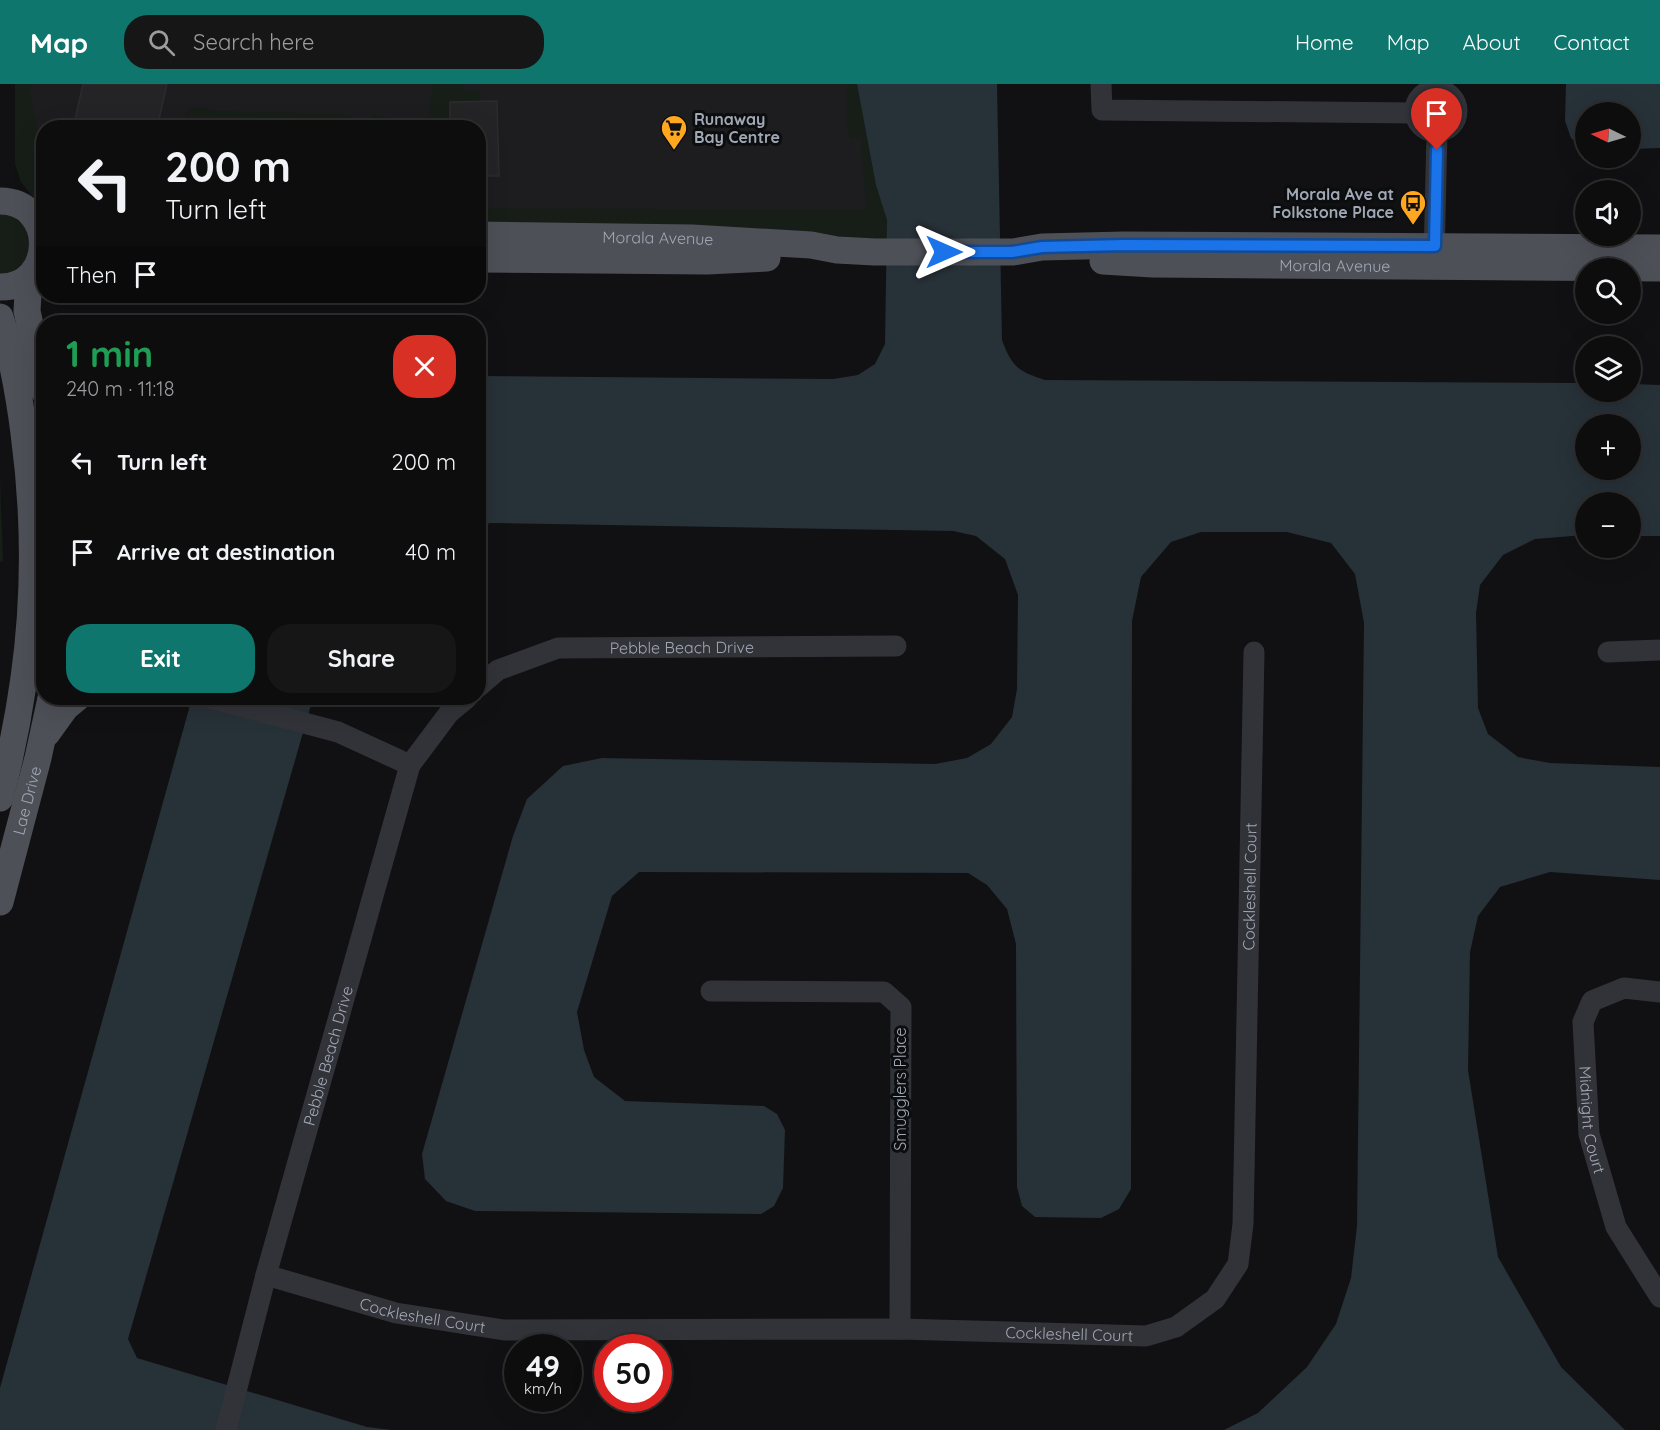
<!DOCTYPE html>
<html lang="en">
<head>
<meta charset="utf-8">
<style>
  body { margin:0; font-family:Quicksand,sans-serif; background:#161617; color:#f1f3f6; height:100vh; display:flex; flex-direction:column; font-size:22px; white-space:nowrap }
  * { box-sizing:border-box; margin:0 }
  p { font-size:20px; color:#9a9c9e }
  .icon { flex:none; width:33px; height:33px; fill:none; stroke:currentColor; stroke-width:2; stroke-linecap:round; stroke-linejoin:round }
  .map { position:relative; flex:1; overflow:hidden }
  .drawer { position:absolute; left:36px; top:231px; width:450px; height:390px; display:flex; flex-direction:column; background:#0d0d0e; border-radius:24px; box-shadow:0 6px 24px #0002,0 0 0 2px #2d2d2e }
  .drawer>* { flex:none }
  .hud { position:absolute; left:36px; top:36px; width:450px; height:183px; border-radius:24px; box-shadow:0 6px 24px #0002,0 0 0 2px #2d2d2e; background:#0d0d0e; color:#f1f3f6; overflow:hidden }
  .needle { width:39px; rotate:275deg }
  .tools { position:absolute; left:1575px; top:18px; display:grid; gap:12px }
  .tools a { display:grid; place-items:center; width:66px; height:66px; border-radius:50%; background:#0d0d0e; box-shadow:0 6px 24px #0002,0 0 0 2px #2d2d2e; font-size:30px }
  .speed { position:absolute; left:504px; top:1250px; display:flex; gap:12px; font-size:30px; font-weight:700; text-align:center }
  .speed>* { display:grid; place-content:center; width:78px; height:78px; border-radius:50%; background:#0d0d0e; box-shadow:0 6px 24px #0002,0 0 0 2px #2d2d2e; line-height:1 }
  .speed small { font-size:15px; font-weight:400 }
  .speed .limit { border:9px solid #d22; background:#fff; color:#111 }
  .pin { position:absolute; display:grid; place-items:center; width:51px; height:51px; color:#fff; margin:-62px -26px; border-radius:50% 50% 50% 0; rotate:-45deg; box-shadow:0 0 6px #0007 }
  .pin .icon { rotate:45deg }
  .me { position:absolute; width:66px; margin:-33px; rotate:90deg; stroke-linejoin:round; filter:drop-shadow(0 0 4px #0008) }
  .turn { display:flex; align-items:center; gap:21px; height:126px; padding:0 30px; font-size:27px }
  .turn .icon { width:78px; height:78px; stroke-width:2.5 }
  .turn b { display:block; font-size:42px; line-height:51px }
  .then { display:flex; align-items:center; height:57px; padding:0 30px; background:#0003; gap:12px; font-size:22px }
  .round { display:grid; place-items:center; flex:none; width:63px; height:63px; border-radius:24px; background:#161617 }
  .summary { display:flex; align-items:center; justify-content:space-between; height:102px; padding:0 30px }
  h1 { font-size:36px; font-weight:700; line-height:45px; color:#1e9e55 }
  .action { display:flex; gap:12px; margin-top:auto; padding:12px 30px }
  .action a { flex:1; height:69px; border-radius:24px; background:#0f766e; color:#fff; font-size:24px; font-weight:700; line-height:69px; text-align:center }
  .action a+a { background:#161617; color:#f1f3f6 }
  ul { padding:0; list-style:none }
  li { display:flex; align-items:center; gap:18px; height:90px; padding:0 30px }
  li div { flex:1 }
  li b { display:block; font-size:22px }
  li em { font-style:normal }
  header { display:flex; align-items:center; gap:36px; box-sizing:border-box; height:84px; padding:0 30px; background:#0f766e; color:#fff }
  header strong { font-size:28px }
  nav { display:flex; gap:33px; margin-inline-start:auto; font-size:21px }
  .search { width:420px; height:54px; background:#161617; display:flex; align-items:center; gap:15px; box-sizing:border-box; padding:0 21px; border-radius:24px; color:#9a9c9e; font-size:22px }
  .map>svg:first-child { display:block }
</style>
</head>
<body>
<header>
<strong>Map</strong>
<div class="search"><svg class="icon" aria-label="search" viewBox="0 0 24 24"><circle cx="10" cy="10" r="6"/><path d="M15 15l6 6"/></svg>Search here</div>
<nav><a>Home</a><a>Map</a><a>About</a><a>Contact</a></nav>
</header>
<div class="map">
<svg width="1660" height="1346" viewBox="0 0 1660 1346">
  <rect width="100%" height="100%" fill="#111113"/>
  <path fill="#1d1d20" d="M25 0H857L887 136 479 133 478 44H44L43 75Z"/>
  <g fill="#171e18">
    <path d="M15 0H31V16L41 59 43 63V125L21 98 15 80Z"/>
    <path d="M433 0H464L465 6 479 7 480 17 450 18V43L426 44Z"/>
    <path d="M847 0H857L876 101 887 136V159L479 142V124L866 126 861 54 851 55 847 47Z"/>
    <path d="M195 24H208L216 27 345 30 352 32V35L184 32 189 26Z"/>
    <path d="M374 30 389 33 391 43H383V36H370Z"/>
    <path d="M0 129 10 130 26 142 30 172 17 187 0 191Z"/>
    <path d="M0 394 3 478 0 477Z"/>
  </g>
  <g fill="#273138" fill-rule="evenodd">
    <path d="M857 0H997L1002 256C1012 283 1018 287 1045 296L1585 299 1586 308H1630L1631 300 1660 301V452H1631L1630 418H1586L1585 451 1535 455 1503 471 1480 501 1476 529 1478 624 1488 650 1518 673 1550 679 1660 683V796L1550 788 1500 803 1478 832 1470 868 1468 986 1498 1173 1561 1283 1625 1346H1224L1258 1329 1307 1283 1336 1240 1351 1194 1357 1142 1364 539 1355 490 1331 459 1287 448H1201L1171 458 1141 493 1132 537 1131 1105 1119 1125 1101 1134 1035 1133 1022 1122 1017 1103 1016 860 1007 825 987 801 968 789 639 788 612 812 577 928 584 966 594 993 625 1017 764 1022 777 1030 785 1046 783 1104 774 1122 761 1130 475 1127 446 1117 425 1095 422 1070 513 752 527 715 563 682 602 674 935 680 967 674 991 660 1012 633 1017 605 1018 511 1005 475 976 452 953 447 490 439 479 444V292L833 295 858 291 875 280 885 260 887 136 876 101ZM1586 340H1630V386H1586Z"/>
    <path d="M1566 0H1660V64L1631 65 1630 28H1586L1585 66 1571 54 1565 37Z"/>
    <path d="M192 614H313L128 1255 137 1274 367 1343 392 1346H0V1304Z"/>
  </g>
  <g fill="#242427" stroke="#2b2b2f" stroke-width="1.5">
    <path d="M83 0H167L157 44H73Z"/>
    <path d="M497 17 499 92H478V44H450V18Z"/>
  </g>
  <g fill="none" stroke-linecap="round" stroke-linejoin="round">
    <g stroke="#323339" stroke-width="21">
      <path d="M1101 0 1102 26 1415 29"/>
      <circle cx="1436" cy="27" r="21"/>
      <path d="M1434 177 1437 48"/>
      <path d="M1608 568 1660 566"/>
      <path d="M27 586 44 588"/>
      <path id="s1" d="M478 603 498 586 558 564 896 562"/>
      <path d="M210 614 338 648 410 681"/>
      <path d="M711 907 884 908 901 923 900 1245"/>
      <path id="s2" d="M1660 908 1624 904 1592 917 1583 938 1589 1050 1616 1143 1660 1213"/>
      <path id="s3" d="M266 1191 396 1229 504 1246 900 1245 1146 1252 1176 1243 1215 1215 1238 1180 1243 1140 1254 568"/>
      <path id="s4" d="M226 1346 266 1191 410 681 449 629 467 614"/>
    </g>
    <g stroke="#4e5058" stroke-width="27">
      <path d="M0 117C57 117 56 204 0 203"/>
      <path id="s5" d="M478 151 692 154 811 161 837 166 875 168H1013L1042 163 1124 161 1660 164"/>
      <path d="M478 175 707 177 767 174"/>
      <path id="s6" d="M1103 177 1153 180 1660 184"/>
      <path d="M29 193 27 227 44 307"/>
      <path d="M0 233C12 271 19 310 24 349 41 476 32 590 0 714"/>
      <path d="M47 649 65 624 77 614"/>
      <path id="s7" d="M0 818 38 674 51 614"/>
    </g>
  </g>
  <g fill="none" stroke-linecap="round" stroke-linejoin="round">
    <g stroke="#114b97" stroke-width="15">
      <path id="route" d="M944 168H1012L1042 163 1124 161 1435 162 1437 66"/>
    </g>
    <use href="#route" stroke="#1a73e8" stroke-width="10"/>
  </g>
  <defs>
    <g id="supermarket-pin" transform="scale(1.35)"><path d="M0 17L-7.5 6A9.5 9.5 0 1 1 7.5 6Z" fill="#ffa71e" stroke="#0c0d0e"/><path d="M-6-5.5h2.5l.6 2H6L4.5 2H-2.5L-4.4-4H-6ZM-1.5 3.2a1.3 1.3 0 1 0 .1 0ZM3 3.2a1.3 1.3 0 1 0 .1 0Z" fill="#111"/></g>
    <g id="bus-pin" transform="scale(1.35)"><path d="M0 17L-7.5 6A9.5 9.5 0 1 1 7.5 6Z" fill="#ffa71e" stroke="#0c0d0e"/><path d="M-5-6H5V4H4V6H2V4H-2V6H-4V4H-5ZM-3.5-4V0h7V-4ZM-3.5 1.2v1.5H-2V1.2ZM2 1.2v1.5H3.5V1.2Z" fill="#111"/></g>
  </defs>
  <g fill-rule="evenodd">
    <use href="#supermarket-pin" x="674" y="44"/>
    <use href="#bus-pin" x="1413" y="119"/>
  </g>
  <g text-anchor="middle" stroke-width="6" stroke-linejoin="round" paint-order="stroke">
    <g font-size="16" font-weight="bold" fill="#a1a8b5" stroke="#0c0d0e" text-anchor="start">
      <text x="694" y="41">Runaway<tspan x="694" dy="18">Bay Centre</tspan></text>
      <text x="1394" y="116" text-anchor="end">Morala Ave at<tspan x="1394" dy="18">Folkstone Place</tspan></text>
    </g>
    <g font-size="16" fill="#a1a8b5" stroke="#0c0d0e">
      <text dy="6" stroke="none"><textPath href="#s5" startOffset="180">Morala Avenue</textPath></text>
      <text dy="6" stroke="none"><textPath href="#s6" startOffset="232">Morala Avenue</textPath></text>
      <text dy="6" stroke="none"><textPath href="#s1" startOffset="214">Pebble Beach Drive</textPath></text>
      <text dy="6" stroke="none"><textPath href="#s7" startOffset="105">Lae Drive</textPath></text>
      <text dy="6" stroke="none"><textPath href="#s3" startOffset="1386">Cockleshell Court</textPath></text>
      <text dy="6" stroke="none"><textPath href="#s4" startOffset="388">Pebble Beach Drive</textPath></text>
      <text transform="translate(900 1005) rotate(-90)" y="6">Smugglers Place</text>
      <text dy="6" stroke="none"><textPath href="#s2" startOffset="192">Midnight Court</textPath></text>
      <text dy="6" stroke="none"><textPath href="#s3" startOffset="162">Cockleshell Court</textPath></text>
      <text dy="6" stroke="none"><textPath href="#s3" startOffset="810">Cockleshell Court</textPath></text>
    </g>
  </g>
</svg>
<div class="tools">
<a><svg class="needle" viewBox="-14 -14 28 28"><path d="M0-13l5 13h-10z" fill="#e53935"/><path d="M0 13l5-13h-10z" fill="#9a9c9e"/></svg></a>
<a><svg class="icon" aria-label="sound" viewBox="0 0 24 24"><path d="M4 9h4l5-4v14l-5-4H4zM17 9q2 3 0 6"/></svg></a>
<a><svg class="icon" aria-label="search" viewBox="0 0 24 24"><circle cx="10" cy="10" r="6"/><path d="M15 15l6 6"/></svg></a>
<a><svg class="icon" aria-label="layers" viewBox="0 0 24 24"><path d="M12 4l9 5-9 5-9-5zM3 14l9 5 9-5"/></svg></a>
<a>+</a>
<a>−</a>
</div>
<div class="speed"><div>49<small>km/h</small></div><div class="limit">50</div></div>
<div class="pin" style="left:1437px;top:66px;background:#d93025"><svg class="icon" aria-label="arrive" viewBox="0 0 24 24"><path d="M6 21V4h12l-3 4 3 4H6"/></svg></div>
<svg class="me" style="left:944px;top:168px" viewBox="-20 -20 40 40"><path d="M0-17L14 15 0 8-14 15z" fill="#1a73e8" stroke="#fff" stroke-width="4"/></svg>
<div class="hud">
<div class="turn"><svg class="icon" aria-label="left" viewBox="0 0 24 24"><path d="M17 20v-9H6M10 6l-5 5 5 5"/></svg><div><b>200 m</b>Turn left</div></div>
<div class="then">Then<svg class="icon" aria-label="arrive" viewBox="0 0 24 24"><path d="M6 21V4h12l-3 4 3 4H6"/></svg></div>
</div>
<section class="drawer">
<div class="summary"><div><h1>1 min</h1><p>240 m · 11:18</p></div><a class="round" style="background:#d93025;color:#fff"><svg class="icon" aria-label="close" viewBox="0 0 24 24"><path d="M6 6l12 12M18 6L6 18"/></svg></a></div>
<ul>
<li><svg class="icon" aria-label="left" viewBox="0 0 24 24"><path d="M17 20v-9H6M10 6l-5 5 5 5"/></svg><div><b>Turn left</b></div><em>200 m</em></li>
<li><svg class="icon" aria-label="arrive" viewBox="0 0 24 24"><path d="M6 21V4h12l-3 4 3 4H6"/></svg><div><b>Arrive at destination</b></div><em>40 m</em></li>
</ul>
<div class="action"><a>Exit</a><a>Share</a></div>
</section>
</div>
</body>
</html>
